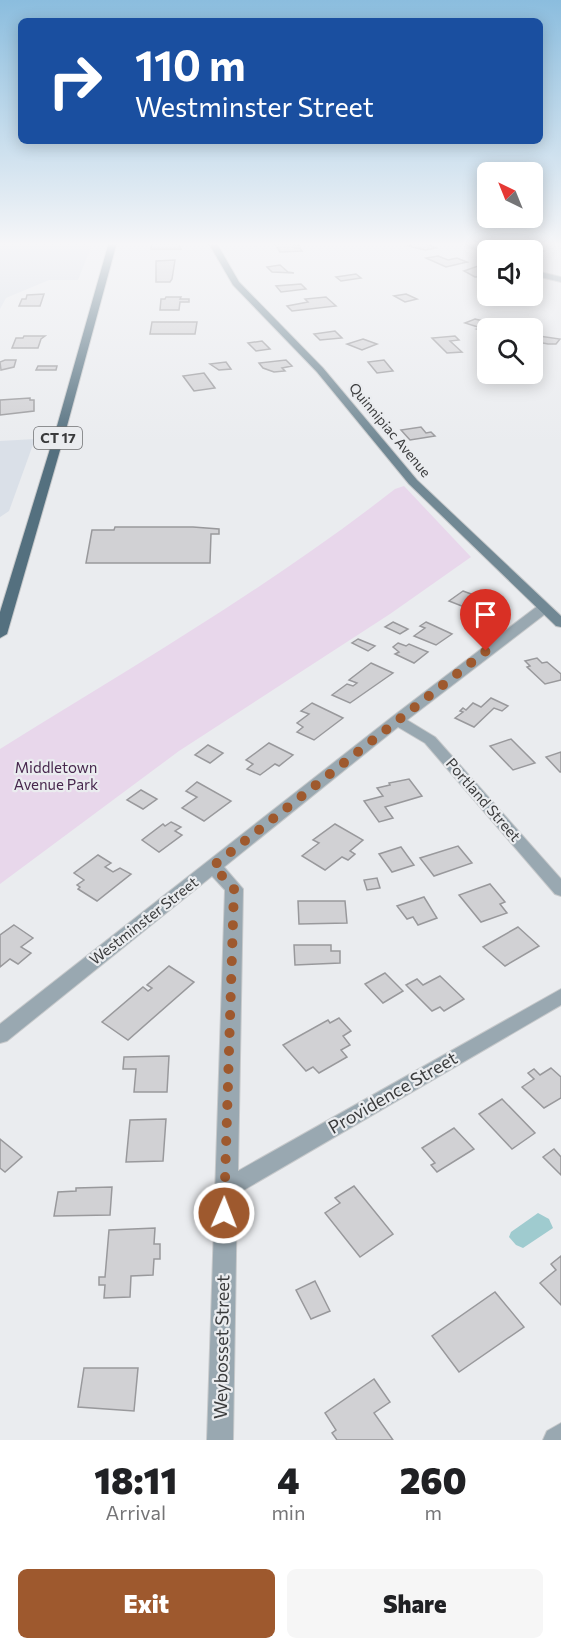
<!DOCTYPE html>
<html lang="en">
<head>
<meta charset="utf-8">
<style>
  body { margin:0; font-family:Commissioner,sans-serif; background:#f6f6f6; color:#202124; height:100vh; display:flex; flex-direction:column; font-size:22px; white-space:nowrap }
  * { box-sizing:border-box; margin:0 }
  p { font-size:20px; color:#757577 }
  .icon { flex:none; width:33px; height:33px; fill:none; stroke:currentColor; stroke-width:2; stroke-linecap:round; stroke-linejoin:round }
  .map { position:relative; height:1440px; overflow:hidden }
  .drawer { display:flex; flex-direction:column; background:#fff; flex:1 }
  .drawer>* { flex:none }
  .top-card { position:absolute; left:18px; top:18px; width:525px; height:126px; border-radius:9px; box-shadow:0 3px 15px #0003; background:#1a4fa0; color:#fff; overflow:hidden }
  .needle { width:39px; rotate:317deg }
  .tools { position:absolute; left:477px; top:162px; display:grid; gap:12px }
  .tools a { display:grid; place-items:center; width:66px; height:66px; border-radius:9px; background:#fff; box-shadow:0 3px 15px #0003; font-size:30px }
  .pin { position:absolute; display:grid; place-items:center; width:51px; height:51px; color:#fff; margin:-62px -26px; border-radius:50% 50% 50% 0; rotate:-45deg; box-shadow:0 0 6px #0007 }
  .pin .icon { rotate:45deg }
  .me { position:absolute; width:66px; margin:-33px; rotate:1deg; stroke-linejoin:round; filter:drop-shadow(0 0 4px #0008) }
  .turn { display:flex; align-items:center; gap:21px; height:126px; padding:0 18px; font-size:27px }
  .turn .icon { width:78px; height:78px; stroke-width:2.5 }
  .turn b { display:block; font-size:42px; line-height:51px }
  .eta { display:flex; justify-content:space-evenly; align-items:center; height:102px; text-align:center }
  .eta b { font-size:36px; font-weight:800; line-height:42px }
  .action { display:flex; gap:12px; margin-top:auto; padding:12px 18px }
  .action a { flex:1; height:69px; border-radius:9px; background:#9e592e; color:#fff; font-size:24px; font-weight:800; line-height:69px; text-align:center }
  .action a+a { background:#f6f6f6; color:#202124 }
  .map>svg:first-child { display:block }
</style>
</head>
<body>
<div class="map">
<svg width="561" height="1440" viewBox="0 0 561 1440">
  <rect width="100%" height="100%" fill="#eaecef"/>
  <g fill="#dae0e8">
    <path d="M0 242H93L78 280H49L6 298 0 309Z"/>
    <path d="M35 439 9 511 0 517V441Z"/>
  </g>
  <path fill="#e8d7eb" d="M404 486 471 557 390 614 179 751 0 884V749C134 666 271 586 395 489Z"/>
  <path fill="#9fcbcf" d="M538 1213 549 1219 553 1228 523 1248 516 1245 509 1237 511 1232Z"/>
  <g fill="#d1d1d4" stroke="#99999c" stroke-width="1.5">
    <path d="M152 242H177L181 249H151Z"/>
    <path d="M297 242 299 246H294L295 248H300L302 251 280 252 275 244Z"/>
    <path d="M422 242 436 248 425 250 408 246Z"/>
    <path d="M529 246 544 251 533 254 532 250 518 248Z"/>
    <path d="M438 256 448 260 457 258 467 262 446 267 426 258Z"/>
    <path d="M175 260 172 279 170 282H156V261Z"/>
    <path d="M280 265 288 272 294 273 272 272 267 267Z"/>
    <path d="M478 266 488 270V276L475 277 464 271Z"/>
    <path d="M356 274 361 278 341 281 336 277Z"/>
    <path d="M301 284 306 289 281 292 276 286Z"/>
    <path d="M44 294 40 306H19L22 299H26L27 295Z"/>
    <path d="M406 294 417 299 405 302 394 296Z"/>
    <path d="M166 297H181L180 299H189V302H180L179 310H160L161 299H165Z"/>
    <path d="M326 297 336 306 292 311 287 306 308 302 305 299Z"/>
    <path d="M475 319 500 325 488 328 486 332 477 329 481 328 465 323Z"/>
    <path d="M152 322H197L195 334H150Z"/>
    <path d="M335 331 342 338 320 340 314 334Z"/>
    <path d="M532 335 560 339 556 344H548L532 341Z"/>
    <path d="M24 336H45L41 339 38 348H12L16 338H23Z"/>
    <path d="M455 336 459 340 450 341 462 352 447 353 432 338Z"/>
    <path d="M363 339 377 344 362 350 347 344Z"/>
    <path d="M262 341 270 349 256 351 248 343Z"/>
    <path d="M5 360H16L14 367 1 370 0 362Z"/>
    <path d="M286 360 292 366 282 368 285 371 274 372 263 368 259 363Z"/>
    <path d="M384 360 393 371 377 373 368 362Z"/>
    <path d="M226 362 231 369 219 370 210 364Z"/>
    <path d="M38 366H57L56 370H36Z"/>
    <path d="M204 373 215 388 194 391 183 376Z"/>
    <path d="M30 398V400H34V411L0 415V400Z"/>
    <path d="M421 427 426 433 431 432 435 436 410 440 401 430Z"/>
    <path d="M115 527H193L219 529V534H211L210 563H86L92 530H114Z"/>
    <path d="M463 591 490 601 477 612 449 601Z"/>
    <path d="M393 622 408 629 400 634 385 627Z"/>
    <path d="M426 622 452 634 436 645 414 636 425 628 420 626Z"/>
    <path d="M358 639 375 646 368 651 352 643Z"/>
    <path d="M398 643 406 646 409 644 428 652 414 663 395 654 399 652 393 647Z"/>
    <path d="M537 658 542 663 547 662 561 674V680L545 684 527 667 530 666 525 661Z"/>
    <path d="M371 663 393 673 350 703 332 695 347 684 353 686 357 683 349 680Z"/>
    <path d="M491 698 508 706 502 711 494 708 474 727 455 718 463 712 460 711 463 708 466 710 473 703 481 707Z"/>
    <path d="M312 703 343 718 314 740 297 732 303 727 297 723 309 714 301 711Z"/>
    <path d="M511 739 535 763 513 770 490 746Z"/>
    <path d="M269 743 293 755 279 766 275 764 260 775 247 769 253 764 246 760Z"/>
    <path d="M208 745 223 753 210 763 195 755Z"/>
    <path d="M561 752V772H560L546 757Z"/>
    <path d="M409 779 422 796 385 807 393 818 379 822 364 801 383 796 377 788 390 785 389 783Z"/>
    <path d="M197 782 231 801 204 821 182 808 197 797 186 791Z"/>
    <path d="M141 790 157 799 143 809 127 800Z"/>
    <path d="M171 822 181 827 175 831 182 835 159 852 142 840 163 824 165 826Z"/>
    <path d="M335 824 363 840 350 851 355 854 348 860 342 857 325 870 302 856 319 843 313 840Z"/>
    <path d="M458 846 472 863 434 876 420 858Z"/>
    <path d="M401 847 414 865 392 872 379 854Z"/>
    <path d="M98 855 111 863 105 867 113 872 120 868 131 874 97 901 78 889 80 887 77 885 84 880 74 873Z"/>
    <path d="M377 878 380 888 367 890 364 880Z"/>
    <path d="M490 884 505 902 500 904 507 913 481 922 459 895Z"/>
    <path d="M424 897 437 918 418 925 413 917 407 919 397 906Z"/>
    <path d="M298 901H345L347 923 299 924Z"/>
    <path d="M14 925 33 938 21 947 31 953 18 964 10 959 0 967V935Z"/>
    <path d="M518 927 539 946 505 966 483 947Z"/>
    <path d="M294 945H331V951H340V963L295 965Z"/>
    <path d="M169 966 194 982 128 1040 102 1022 143 987 148 991 152 988 147 985Z"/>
    <path d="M385 973 403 991 383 1003 365 984Z"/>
    <path d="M440 976 464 999 444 1011 440 1007 432 1011 406 985 417 979 423 985Z"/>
    <path d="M339 1018 351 1031 343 1036 350 1045 341 1050 347 1057 319 1073 313 1067 306 1071 283 1045 328 1020 330 1023Z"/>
    <path d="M169 1056 167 1092H134L136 1069H123L124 1057Z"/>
    <path d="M551 1068 561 1077V1098L544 1108 522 1087 534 1079 528 1073 534 1069 540 1075Z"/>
    <path d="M502 1099 535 1133 512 1149 479 1114Z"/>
    <path d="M166 1119 163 1161 126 1162 130 1120Z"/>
    <path d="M454 1128 474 1149 437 1172 431 1165 435 1163 422 1148Z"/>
    <path d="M0 1139 22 1157 5 1172 0 1168Z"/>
    <path d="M554 1149 561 1157V1175L543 1157Z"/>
    <path d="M354 1186 393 1234 360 1257 325 1213 340 1203 335 1198Z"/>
    <path d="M112 1187 110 1215 54 1216 58 1192 76 1191V1188Z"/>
    <path d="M155 1228 154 1244H160V1259H154L153 1275 131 1276 130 1297 104 1298 105 1285H99V1277H105L109 1230Z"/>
    <path d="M561 1256V1305L540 1283 556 1270 551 1264Z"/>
    <path d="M315 1281 330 1311 311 1319 296 1290Z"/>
    <path d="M495 1292 524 1327 459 1372 432 1336Z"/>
    <path d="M84 1368H138L134 1411 78 1407Z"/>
    <path d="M374 1379 390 1402 374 1413 393 1440H337L332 1433 336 1430 325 1413Z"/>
  </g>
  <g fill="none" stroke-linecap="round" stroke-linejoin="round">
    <g stroke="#c7c9cb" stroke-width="2">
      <g id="street">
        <path d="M457 242H467L489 250 488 255Z"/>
        <path d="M532 270 561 277V282L532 275Z"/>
        <path d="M544 604 551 608 549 611 407 720 435 737 561 879V896L555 894 425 743 398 727 224 867 243 889 238 1171 561 989V1005L237 1194 233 1440H207L225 890 212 876 7 1041 0 1043V1024L392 717 539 605Z"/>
        <path d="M561 1423V1440H543L547 1431Z"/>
      </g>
    </g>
    <g stroke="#c7c9cb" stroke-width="2">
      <path id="secondary" d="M208 242H216L239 282 323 368 417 480 561 616V627L556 626 409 484 317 372 233 285Z"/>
    </g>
    <g stroke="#c7c9cb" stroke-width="2">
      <path id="primary" d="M109 242H117L67 426 7 634 0 638V612L57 426Z"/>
    </g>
    <use href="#street" fill="#99a8b1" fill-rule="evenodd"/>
    <use href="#secondary" fill="#718894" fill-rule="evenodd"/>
    <use href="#primary" fill="#54707f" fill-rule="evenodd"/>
  </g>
  <linearGradient id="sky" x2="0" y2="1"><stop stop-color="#8bbdde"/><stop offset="0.55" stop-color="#f6f6f8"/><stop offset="1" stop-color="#f6f6f8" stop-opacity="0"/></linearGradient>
  <rect width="561" height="444" fill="url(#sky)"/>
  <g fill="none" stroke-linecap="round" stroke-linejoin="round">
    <path stroke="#9e592e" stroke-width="10" stroke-dasharray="0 18" d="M224 1213 234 889 213 866 486 651"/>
  </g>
  <g text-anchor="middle" stroke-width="4.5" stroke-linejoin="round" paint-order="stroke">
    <g font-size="14" fill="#3a3b3c" stroke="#eaecef">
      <text transform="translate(390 430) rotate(50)" y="5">Quinnipiac Avenue</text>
    </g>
    <rect fill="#eaecef" stroke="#6f7072" stroke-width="1.5" x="34" y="427" width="48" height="22" rx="4.5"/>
    <g font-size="14" font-weight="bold" fill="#3a3b3c">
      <text x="58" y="443">CT 17</text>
    </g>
    <g font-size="15" fill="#47274d" stroke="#eaecef">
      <text x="56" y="773">Middletown<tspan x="56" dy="17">Avenue Park</tspan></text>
    </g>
    <g font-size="15" fill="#3a3b3c" stroke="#eaecef">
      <text transform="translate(483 800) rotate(49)" y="5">Portland Street</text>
      <text transform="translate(144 921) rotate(-38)" y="5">Westminster Street</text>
    </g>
    <g font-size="18" fill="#3a3b3c" stroke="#eaecef">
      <text transform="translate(393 1093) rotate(-30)" y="6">Providence Street</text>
      <text transform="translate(222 1347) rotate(-89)" y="6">Weybosset Street</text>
    </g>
  </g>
</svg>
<div class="tools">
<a><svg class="needle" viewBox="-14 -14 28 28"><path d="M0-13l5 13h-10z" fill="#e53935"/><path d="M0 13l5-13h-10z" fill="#757577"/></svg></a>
<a><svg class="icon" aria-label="sound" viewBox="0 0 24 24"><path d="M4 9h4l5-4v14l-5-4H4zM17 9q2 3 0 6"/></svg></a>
<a><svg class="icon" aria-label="search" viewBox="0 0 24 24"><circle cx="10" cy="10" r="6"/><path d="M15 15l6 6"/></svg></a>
</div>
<div class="pin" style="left:486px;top:651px;background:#d93025"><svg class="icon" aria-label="arrive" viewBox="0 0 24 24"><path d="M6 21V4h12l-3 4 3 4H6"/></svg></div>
<svg class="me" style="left:224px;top:1213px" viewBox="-20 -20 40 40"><circle r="17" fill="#9e592e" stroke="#fff" stroke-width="3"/><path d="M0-11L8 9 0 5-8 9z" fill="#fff"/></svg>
<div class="top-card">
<div class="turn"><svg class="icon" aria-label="right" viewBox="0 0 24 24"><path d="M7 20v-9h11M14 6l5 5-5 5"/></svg><div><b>110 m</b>Westminster Street</div></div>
</div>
</div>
<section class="drawer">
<div class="eta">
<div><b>18:11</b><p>Arrival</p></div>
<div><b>4</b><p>min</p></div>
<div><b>260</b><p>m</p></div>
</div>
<div class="action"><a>Exit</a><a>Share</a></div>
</section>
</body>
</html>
